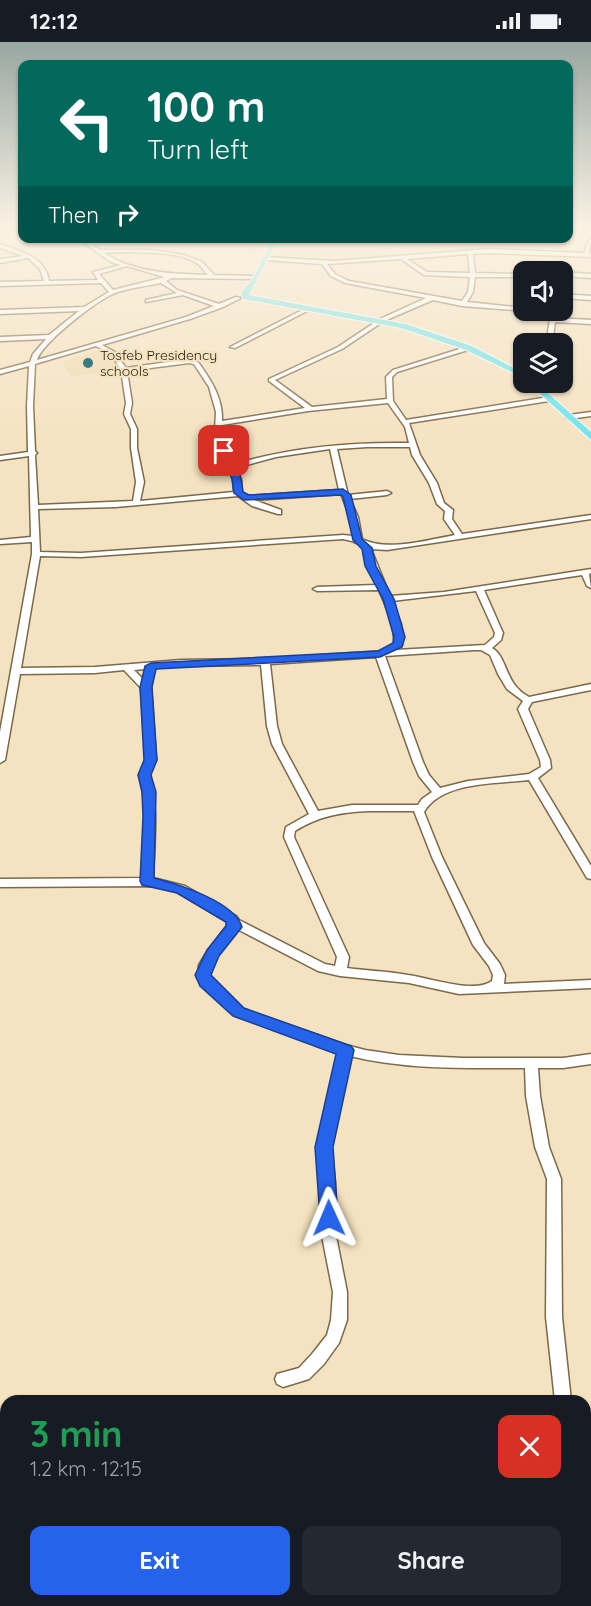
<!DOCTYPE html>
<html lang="en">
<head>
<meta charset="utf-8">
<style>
  body { margin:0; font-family:Quicksand,sans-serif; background:#242831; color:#f1f3f6; height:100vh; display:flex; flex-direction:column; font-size:22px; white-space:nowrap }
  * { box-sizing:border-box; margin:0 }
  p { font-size:20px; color:#9ea1a6 }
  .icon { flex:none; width:33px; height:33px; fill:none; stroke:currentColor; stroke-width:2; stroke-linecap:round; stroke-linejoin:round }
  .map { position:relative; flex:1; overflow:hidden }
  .details { position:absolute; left:0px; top:1353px; width:591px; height:212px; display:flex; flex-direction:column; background:#171b24; border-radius:18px 18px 0 0; box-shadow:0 2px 4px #0004 }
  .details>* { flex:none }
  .hud { position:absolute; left:18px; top:18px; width:555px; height:183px; border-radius:12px; box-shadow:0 2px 4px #0004; background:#00695c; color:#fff; overflow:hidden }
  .buttons { position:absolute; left:513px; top:219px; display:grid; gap:12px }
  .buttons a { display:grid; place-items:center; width:60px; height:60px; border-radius:12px; background:#171b24; box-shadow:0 2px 4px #0004; font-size:30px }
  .pin { position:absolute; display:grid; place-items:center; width:51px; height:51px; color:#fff; margin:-26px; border-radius:12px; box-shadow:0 3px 9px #0006 }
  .me { position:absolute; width:66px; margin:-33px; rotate:359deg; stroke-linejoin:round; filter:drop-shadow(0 0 4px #0008) }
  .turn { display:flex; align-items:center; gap:21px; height:126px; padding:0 30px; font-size:27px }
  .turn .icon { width:78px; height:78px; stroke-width:2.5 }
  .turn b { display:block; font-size:42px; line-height:51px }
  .then { display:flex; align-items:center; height:57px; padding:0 30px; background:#0003; gap:12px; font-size:22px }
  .round { display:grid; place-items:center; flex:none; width:63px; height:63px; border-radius:12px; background:#242831 }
  .head { display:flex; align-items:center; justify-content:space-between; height:102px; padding:0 30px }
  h1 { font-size:36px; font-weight:700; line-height:45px; color:#1e9e55 }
  .primary-button { display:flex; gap:12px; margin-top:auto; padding:12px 30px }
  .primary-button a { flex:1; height:69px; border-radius:12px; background:#2563eb; color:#fff; font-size:24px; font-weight:700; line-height:69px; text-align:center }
  .primary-button a+a { background:#242831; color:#f1f3f6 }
  .status { display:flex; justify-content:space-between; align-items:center; height:42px; padding:0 30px; background:#171b24; direction:ltr }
  .status svg { height:16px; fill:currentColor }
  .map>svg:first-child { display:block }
</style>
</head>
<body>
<div class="status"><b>12:12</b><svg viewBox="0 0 49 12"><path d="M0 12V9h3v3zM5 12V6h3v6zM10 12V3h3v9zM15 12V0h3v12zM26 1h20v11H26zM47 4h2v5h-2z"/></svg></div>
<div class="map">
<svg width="591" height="1564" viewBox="0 0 591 1564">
  <rect width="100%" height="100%" fill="#f5e2c0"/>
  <g fill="#f1d9b0">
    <path d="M174 197V196L266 197 257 213 199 210 166 204Z"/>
    <path d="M286 197H494L493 208 325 217 277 214Z"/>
    <path d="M103 307 118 329 70 334 62 320Z"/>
  </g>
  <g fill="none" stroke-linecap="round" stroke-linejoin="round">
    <g stroke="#7a694a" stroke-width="3">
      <g id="minor">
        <path d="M0 183H7L0 185Z"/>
        <path d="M77 196H83L100 208H152L184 213 202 220 214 233 254 234 252 237 172 236 166 239 177 248 219 262 236 255 241 256 223 265 190 277 102 303 115 310 126 326 189 317 198 320C211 338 223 356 222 379L305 366 269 339V337L338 305 380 277 426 256 345 241 331 234 322 222 266 218 264 215 333 219 489 207 584 211 589 198 591 197 589 211H591V215L489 211 473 212 475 231 522 232 524 235H475L473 250 467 260 524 266V268L526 269 462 264 433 258 384 279 342 307 275 338 312 365 387 357 386 335 393 328 469 304 472 306 471 307 397 330 392 335 393 359 406 378 549 355 552 357 549 359 409 381 420 413 437 441 444 461 453 468 452 477 462 492 591 473V477L387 508 371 507 390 554 444 550 591 527V531L589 532 591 546 587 544 582 533 484 548 503 591 501 598 492 606C508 615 504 642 529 655L591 642V648L532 660 528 667 550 718 551 726 538 736 591 824V837L587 836 529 738C497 742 442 739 424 770L442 815 484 901 500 922 505 933 504 942 591 938V946L459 952 409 941 340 934 318 929 237 887C227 904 207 916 211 938L242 967 346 1003 365 1008 399 1013 463 1016H563L591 1012V1022L563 1026H538L540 1054 549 1105 561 1137 562 1275 571 1359H555L546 1275 547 1137 535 1105 526 1054 525 1026C467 1026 407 1028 350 1014L331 1105 335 1140 336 1194 347 1250V1278L339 1301 324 1322 309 1337 283 1345 277 1342 275 1337 277 1332 299 1326 312 1312 327 1293 331 1278 333 1250 322 1194 321 1140 317 1105 338 1011 234 973 201 943 198 931 199 923 205 913 229 881 177 850 157 844 0 845V837L142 836C143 802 149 766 139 733L146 718 141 646 124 628 95 631 20 632 5 718 0 721V690L32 512V500L0 502V498L31 495 29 414 0 418V414L28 410 27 364 29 324 0 332V328L30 320 33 312 46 297 0 299V295L49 293 79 269 0 272V268L84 265 109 250 101 241 0 244V240L44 239 40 227 28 216 0 221V217L23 214 0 206V202C20 209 46 215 49 239L98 238 93 230 121 223 111 220ZM120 210C141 211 182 209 198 222 202 225 205 230 208 233 173 232 134 231 104 211ZM468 212 470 231 427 230 407 217ZM401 217 424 233 470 235 468 250 462 259 349 239 335 232 327 222ZM127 224 164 235H165L113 248 99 232ZM161 241 177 251 146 258V260L183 253 214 264 186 275 37 318C43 300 97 258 115 251 129 246 146 244 161 241ZM96 304 111 312 121 328 126 361 124 372 131 387V406L136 440 133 459 38 463 35 413 37 411 35 409 33 364 35 322ZM189 321 194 322 209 345 216 370 215 387 233 437 234 450 140 459 144 440 137 406V387L130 372 132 361 127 329ZM388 361 405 385 409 401C350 400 292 405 235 422L221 387 222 383 308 369ZM367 405H410L412 413 429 441 437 462 445 469 444 477 455 493C427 498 388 510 362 497L358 475 350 457 387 453 391 451 387 449 348 453 337 407ZM330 407 339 448 248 454 242 450 241 437 236 426 276 415ZM341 452 350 475 353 494 343 493 81 511 40 510 38 467 116 465 238 454 252 464 278 472H281V468L254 458ZM343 497 352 499 364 504 366 517 376 543 317 545 313 547 317 549 379 548C386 565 395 583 394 602L384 609 265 617 181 618 95 625 21 626 40 514 81 515ZM476 549 495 591 494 595 485 603 396 608 402 603 403 594 401 582 392 559ZM474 608H481L490 613 498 632 507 647 523 659 518 667 540 718 541 725 529 732 468 739 440 746 429 733 423 720 385 614ZM376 615 413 720 419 734 432 750 422 757 418 763H352L318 769 282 702 277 684 270 622ZM261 623 267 684 272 702 309 772 286 785 284 795 337 915 335 924 325 922 239 878 236 874 185 844 153 836C154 802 159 766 149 733L156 718 151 645 155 626 181 624ZM146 627 143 637 134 628ZM370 769H414L432 815 473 903 489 924 493 933 492 939C473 952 431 936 408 933 388 929 367 929 347 926L349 915 294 795 295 789C318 774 342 770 370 769Z"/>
        <path d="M562 230 591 232V236L562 234Z"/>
        <path d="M562 252 591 254V258L562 256Z"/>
        <path d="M308 265 313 266 235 306 230 305Z"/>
        <path d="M537 268H544L551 272V268H557L556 276 591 278V282L555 280 552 302H546L550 277Z"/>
        <path d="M591 370V374L569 377 566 375 569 373Z"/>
        <path d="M585 1462 591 1465V1496L585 1493Z"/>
      </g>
    </g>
    <g stroke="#fff" stroke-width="2">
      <g id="major">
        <path d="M273 196H279L249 253 406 282 472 304 524 331V336L466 308 401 286 243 257 241 251 253 236Z"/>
        <path d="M527 340H536L591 390V398Z"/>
      </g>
    </g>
    <use href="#minor" fill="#fff" fill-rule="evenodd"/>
    <use href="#major" fill="#70e3eb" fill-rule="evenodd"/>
  </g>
  <linearGradient id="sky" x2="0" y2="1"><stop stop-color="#98a7a2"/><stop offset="0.46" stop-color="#faf2e3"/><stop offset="1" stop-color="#faf2e3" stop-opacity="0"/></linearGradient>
  <rect width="591" height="402" fill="url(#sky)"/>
  <path fill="#2563eb" stroke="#184099" stroke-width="1.5" d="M224 406C236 413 242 437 243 450L249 453 343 447 351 453 362 497 372 506 376 524 394 557 405 595 402 605 380 615 156 627 152 645 157 718 151 733 156 750 154 836C178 842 235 860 242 885L219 914 211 933 244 966 351 1004 354 1008 333 1105 338 1176 335 1182 329 1184 322 1182 320 1176 315 1105 336 1012 233 974 200 944 195 933 207 908 226 884V880L177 851 142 843 140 839 143 775 142 750 138 733 144 718 140 645 145 624 151 621 378 609 393 601 394 595 383 557 365 524 362 507 353 498 343 455 341 453 244 458 234 451 232 437 220 409Z"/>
  <circle fill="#337c82" stroke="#f5e2c0" stroke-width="2" cx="88" cy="321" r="6"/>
  <g text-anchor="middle" stroke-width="4.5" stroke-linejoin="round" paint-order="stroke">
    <g font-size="14" fill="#20190d" stroke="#f5e2c0" text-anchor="start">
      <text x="100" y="318">Tosfeb Presidency<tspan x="100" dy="16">schools</tspan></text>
    </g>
  </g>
</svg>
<div class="buttons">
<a><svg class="icon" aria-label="sound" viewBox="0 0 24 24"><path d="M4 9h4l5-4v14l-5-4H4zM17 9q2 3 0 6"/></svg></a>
<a><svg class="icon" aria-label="layers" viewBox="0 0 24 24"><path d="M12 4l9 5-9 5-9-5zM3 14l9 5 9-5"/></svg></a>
</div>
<div class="pin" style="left:224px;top:409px;background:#d93025"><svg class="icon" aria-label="arrive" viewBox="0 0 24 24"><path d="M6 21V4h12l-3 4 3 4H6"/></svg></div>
<svg class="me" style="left:329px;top:1176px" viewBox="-20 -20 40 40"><path d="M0-17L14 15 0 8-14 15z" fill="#2563eb" stroke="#fff" stroke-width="4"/></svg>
<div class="hud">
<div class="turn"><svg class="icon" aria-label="left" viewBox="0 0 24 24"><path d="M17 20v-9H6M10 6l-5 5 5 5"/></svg><div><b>100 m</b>Turn left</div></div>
<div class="then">Then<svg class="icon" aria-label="right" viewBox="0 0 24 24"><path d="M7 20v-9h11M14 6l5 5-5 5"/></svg></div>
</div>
<section class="details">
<div class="head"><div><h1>3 min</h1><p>1.2 km · 12:15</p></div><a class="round" style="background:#d93025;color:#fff"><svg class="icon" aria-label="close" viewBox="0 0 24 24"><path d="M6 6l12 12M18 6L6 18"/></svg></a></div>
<div class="primary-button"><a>Exit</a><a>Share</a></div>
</section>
</div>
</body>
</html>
